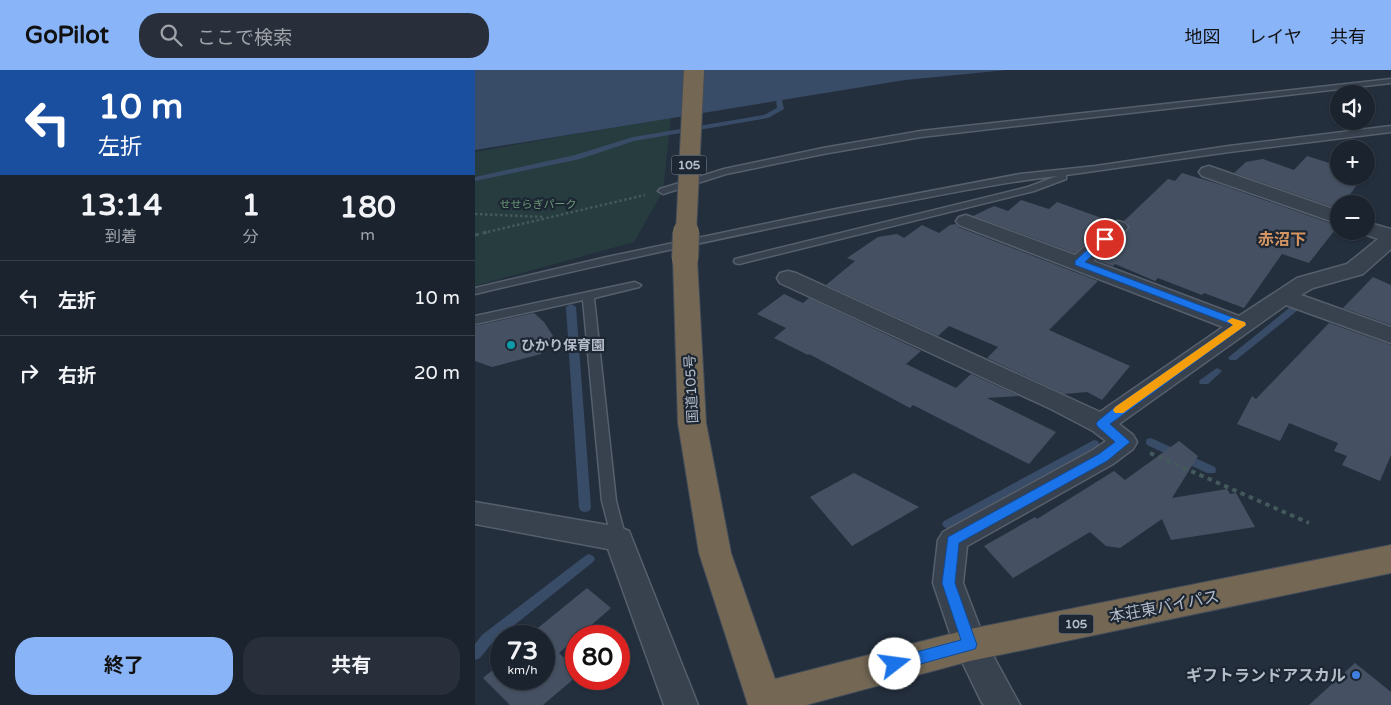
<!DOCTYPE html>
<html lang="ja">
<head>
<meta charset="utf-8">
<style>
  body { margin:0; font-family:"Varela Round","Noto Sans JP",sans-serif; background:#282f3a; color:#f1f3f6; height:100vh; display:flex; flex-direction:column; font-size:19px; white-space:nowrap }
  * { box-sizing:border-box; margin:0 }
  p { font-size:16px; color:#a0a4aa }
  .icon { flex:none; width:28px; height:28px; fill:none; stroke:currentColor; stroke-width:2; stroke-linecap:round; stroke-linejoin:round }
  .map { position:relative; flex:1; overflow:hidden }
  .sheet { display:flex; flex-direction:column; background:#1b232e; width:475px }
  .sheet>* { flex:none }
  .hud { background:#1a4fa0; color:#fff; overflow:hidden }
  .fabs { position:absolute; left:855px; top:15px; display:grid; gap:10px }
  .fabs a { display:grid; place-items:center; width:45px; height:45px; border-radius:50%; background:#1b232e; box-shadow:0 1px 4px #0004,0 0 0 1px #39404a; font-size:25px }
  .speed { position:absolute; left:15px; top:555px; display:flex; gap:10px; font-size:25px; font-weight:700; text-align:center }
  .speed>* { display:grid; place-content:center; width:65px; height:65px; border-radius:50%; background:#1b232e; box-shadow:0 1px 4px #0004,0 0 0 1px #39404a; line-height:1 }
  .speed small { font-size:12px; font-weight:400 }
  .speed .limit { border:8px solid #d22; background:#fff; color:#111 }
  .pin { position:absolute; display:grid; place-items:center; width:42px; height:42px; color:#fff; margin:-21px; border:2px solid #fff; border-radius:50%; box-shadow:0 1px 5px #0007 }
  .me { position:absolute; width:55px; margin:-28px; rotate:75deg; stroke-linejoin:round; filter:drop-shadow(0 0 4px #0008) }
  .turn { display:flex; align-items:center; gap:18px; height:105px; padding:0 15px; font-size:22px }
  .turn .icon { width:65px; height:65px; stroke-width:2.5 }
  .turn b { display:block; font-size:35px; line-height:42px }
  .eta { display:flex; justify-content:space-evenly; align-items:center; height:85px; text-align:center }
  .eta b { font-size:30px; font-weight:700; line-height:35px }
  .button { display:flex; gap:10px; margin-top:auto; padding:10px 15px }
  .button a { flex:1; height:58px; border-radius:20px; background:#8ab4f8; color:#111; font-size:20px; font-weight:700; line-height:58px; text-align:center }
  .button a+a { background:#282f3a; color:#f1f3f6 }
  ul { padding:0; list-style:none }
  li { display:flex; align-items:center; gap:15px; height:75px; padding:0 15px; border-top:1px solid #39404a }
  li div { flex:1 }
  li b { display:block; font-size:19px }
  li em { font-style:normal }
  header { display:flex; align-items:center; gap:30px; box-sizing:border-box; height:70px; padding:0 25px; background:#8ab4f8; color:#111 }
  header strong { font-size:24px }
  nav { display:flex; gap:28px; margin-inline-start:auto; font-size:18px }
  .search { width:350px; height:45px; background:#282f3a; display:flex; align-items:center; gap:12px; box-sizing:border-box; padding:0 18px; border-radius:20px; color:#a0a4aa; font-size:19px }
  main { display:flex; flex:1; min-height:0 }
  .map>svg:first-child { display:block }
</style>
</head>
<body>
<header>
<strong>GoPilot</strong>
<div class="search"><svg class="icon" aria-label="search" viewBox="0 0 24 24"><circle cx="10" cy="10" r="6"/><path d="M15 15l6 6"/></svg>ここで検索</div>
<nav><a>地図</a><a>レイヤ</a><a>共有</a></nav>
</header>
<main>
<section class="sheet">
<div class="hud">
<div class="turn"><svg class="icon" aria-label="left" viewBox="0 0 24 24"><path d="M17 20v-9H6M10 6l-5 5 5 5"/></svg><div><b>10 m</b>左折</div></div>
</div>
<div class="eta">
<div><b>13:14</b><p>到着</p></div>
<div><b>1</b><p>分</p></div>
<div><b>180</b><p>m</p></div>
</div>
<ul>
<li><svg class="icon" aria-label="left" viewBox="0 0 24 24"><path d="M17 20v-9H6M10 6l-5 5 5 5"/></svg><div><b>左折</b></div><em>10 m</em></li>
<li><svg class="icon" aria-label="right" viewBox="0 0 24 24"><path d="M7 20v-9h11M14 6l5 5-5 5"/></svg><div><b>右折</b></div><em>20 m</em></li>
</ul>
<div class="button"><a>終了</a><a>共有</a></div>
</section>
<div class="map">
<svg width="916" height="635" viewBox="0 0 916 635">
  <rect width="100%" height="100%" fill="#242f3e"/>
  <path fill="#263c3f" d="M196 47 188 121 159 172 0 216V82Z"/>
  <path fill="#394c67" d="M0 0H532L430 10 0 80Z"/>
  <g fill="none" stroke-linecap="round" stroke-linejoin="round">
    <g fill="#394c67" fill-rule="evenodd">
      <path d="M304 28 307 30 309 39 293 48 159 71 105 89 0 111V107L100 85 158 67 289 45 302 38 301 30Z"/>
      <path d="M822 233 836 240 831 243 823 240 761 290H755L753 288 755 286 819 234Z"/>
      <path d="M96 234 101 237 116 438 114 441 110 442 106 441 104 438 91 237Z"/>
      <path d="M742 298 747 301 745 303 733 314H725L724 312 725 310Z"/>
      <path d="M676 368 740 397 741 400 740 403H732L672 375 671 372 672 369Z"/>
      <path d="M619 370 623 371 624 374 623 377 477 457 473 459 469 457 467 454 469 451Z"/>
      <path d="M114 484 118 486 120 489 118 492 17 573 5 588 0 590V574L7 565 110 486Z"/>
    </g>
  </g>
  <g fill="#455162">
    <path d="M832 86 864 96V106H888L871 130 880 132 879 134H864V139L759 103 771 92 788 89 819 100Z"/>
    <path d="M707 103 747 115 863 156 834 193 807 184 769 238 729 223 727 225 683 208 680 211 640 194 638 196 621 190 654 158 652 152 649 151 693 109 700 111Z"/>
    <path d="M546 130 574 139 582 132 635 151 600 183 498 146 519 136 533 141Z"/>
    <path d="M481 154 483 157 623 211 574 260 655 296 627 330 612 322 589 324 512 288 523 277 474 256 463 266 351 215 380 191 372 188 403 167 422 164 429 168 447 155 464 163 475 155Z"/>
    <path d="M898 207 916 215V255L868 238Z"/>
    <path d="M309 224 328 233 334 228 446 281 431 294 481 318 496 304 544 326 512 328 581 362 554 394 438 335 435 338 334 284 333 285 299 268 311 258 282 244Z"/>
    <path d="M59 243 69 252 78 266 66 284 17 297 0 291V256Z"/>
    <path d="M854 253 916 275V385L905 411 867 395 872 386 859 381 863 373 814 353 805 371 762 354 777 326 781 329Z"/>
    <path d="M704 371 723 386 697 428 752 419 755 424 761 423 780 457 696 470 687 449 645 478 631 476 615 462 538 508 509 476 560 447 562 449 639 401 650 410Z"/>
    <path d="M379 403 444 437 377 476 335 427Z"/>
    <path d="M112 518 136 538 84 583 101 599V607L68 635H35L8 608 26 593V609H69V566H53Z"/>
    <path d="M880 593 916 622V635H834Z"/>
  </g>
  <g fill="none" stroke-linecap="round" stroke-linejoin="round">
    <g stroke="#565f6c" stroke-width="3">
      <g id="lane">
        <path d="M916 9V13L446 67 348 84 251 104 188 124 183 121 185 119 249 99 348 78 446 61Z"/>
        <path d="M916 56V62L754 82 591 105V109L559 121 264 194 260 193 259 191 260 189 553 117 582 106C519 113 457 127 396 138 263 164 131 193 0 224V218L132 187 361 139 545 104 621 96 754 76Z"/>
        <path d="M160 212 166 215 164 217 119 228 141 431 151 469 149 473 144 475 139 473 137 469 127 431 108 230 0 254V246Z"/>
      </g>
    </g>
    <g stroke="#565f6c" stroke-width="3">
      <g id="street">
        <path d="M734 96 864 141V154L727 106 724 102 727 98Z"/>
        <path d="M491 145 600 185 636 153 643 151 650 153 653 157 650 161 618 191 764 246 822 208 872 194 903 169 884 162 891 161V152L916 159V179L888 204 838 218 826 225 916 257V273L811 235 644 354 658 365 662 372 658 379 638 394 492 476 488 513 510 571 545 635H509L507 633 479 575 458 513 463 470 468 462 618 380 631 371 618 361 576 339 305 213 302 208 305 203 313 201 321 203 625 342 748 257 484 155 481 151 484 147Z"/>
        <path d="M0 432 144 457 154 461 223 635H189L133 479 0 454Z"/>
      </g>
    </g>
    <g stroke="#434c59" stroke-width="2">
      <path id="highway" d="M210 182 218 184 222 189 231 353 256 483 300 609 495 559 916 475V503L495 591 331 635H273L224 483 203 353 198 189 202 184Z"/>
    </g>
    <g stroke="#44595c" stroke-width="2.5" stroke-dasharray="2.5 2.5" stroke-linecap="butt">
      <path d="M0 144 70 147"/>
      <path d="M8 163 170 125"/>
    </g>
    <path stroke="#44595c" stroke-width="3" stroke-dasharray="4 4" stroke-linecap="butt" d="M0 165 13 162"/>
    <path stroke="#44595c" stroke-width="4" stroke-dasharray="4.5 4.5" stroke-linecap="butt" d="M675 383 834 453"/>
    <use href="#lane" fill="#38414e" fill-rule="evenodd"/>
    <use href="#street" fill="#38414e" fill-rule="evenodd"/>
    <use href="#highway" fill="#746855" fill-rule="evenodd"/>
    <g stroke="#434c59" stroke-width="22" stroke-linecap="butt">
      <path id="highway-bridge-far1" d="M211 163 219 0"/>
    </g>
    <g stroke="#434c59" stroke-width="28" stroke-linecap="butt">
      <path id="highway-bridge" d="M210 189 211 162"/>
    </g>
    <use href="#highway-bridge-far1" stroke="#746855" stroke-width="20"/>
    <use href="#highway-bridge" stroke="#746855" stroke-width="26"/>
  </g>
  <path fill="#1a73e8" stroke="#114b97" d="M630 166 633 167V171L610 192 770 252 771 255 635 354 655 372 632 391 484 473 480 513 502 575 500 579 420 601 415 599 412 594 415 589 486 570 467 513 473 467 624 384 640 372 623 357 621 354 623 351 640 337 758 255 600 195V191L626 167Z"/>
  <path fill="#f59e0b" d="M757 248 770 252 771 255 648 343H640L638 340 640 337 758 255 752 251Z"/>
  <circle fill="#0f9aa8" stroke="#1d2633" stroke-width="2" cx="36" cy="275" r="5"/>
  <circle fill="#3f7fe0" stroke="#1d2633" stroke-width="2" cx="881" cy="605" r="5"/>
  <g text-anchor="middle" stroke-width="4.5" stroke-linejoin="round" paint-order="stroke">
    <g font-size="11" fill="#6b9a76" stroke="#1d2633">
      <text x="63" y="138">せせらぎパーク</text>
    </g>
    <g fill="#1d2633" stroke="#878f9c" stroke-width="1">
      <rect x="196.5" y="85.5" width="35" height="19" rx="4"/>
      <rect x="583.5" y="544.5" width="35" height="19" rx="4"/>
    </g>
    <g font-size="12" font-weight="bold" fill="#b4bcc9">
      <text x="214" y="99">105</text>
      <text x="601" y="558">105</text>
    </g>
    <g font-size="14" font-weight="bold" fill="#b4bcc9" stroke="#1d2633" text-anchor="start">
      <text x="46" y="280">ひかり保育園</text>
    </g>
    <g font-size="14" fill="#b4bcc9" stroke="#1d2633">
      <text transform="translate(216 319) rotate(-93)" y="5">国道105号</text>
    </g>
    <g font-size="16" font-weight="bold" fill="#d59563" stroke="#1d2633">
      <text x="807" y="175">赤沼下</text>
    </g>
    <g font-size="16" fill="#b4bcc9" stroke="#1d2633">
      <text transform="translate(689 536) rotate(-11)" y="6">本荘東バイパス</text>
    </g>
    <g font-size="16" font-weight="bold" fill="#b4bcc9" stroke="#1d2633" text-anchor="end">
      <text x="871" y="611">ギフトランドアスカル</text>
    </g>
  </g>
</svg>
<div class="fabs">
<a><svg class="icon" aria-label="sound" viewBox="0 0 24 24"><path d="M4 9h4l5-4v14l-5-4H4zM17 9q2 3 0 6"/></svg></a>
<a>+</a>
<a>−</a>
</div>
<div class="speed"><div>73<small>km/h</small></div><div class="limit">80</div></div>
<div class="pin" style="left:630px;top:169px;background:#d93025"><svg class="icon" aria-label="arrive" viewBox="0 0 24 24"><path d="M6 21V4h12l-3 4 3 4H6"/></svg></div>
<svg class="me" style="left:420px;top:594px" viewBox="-20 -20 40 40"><circle r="19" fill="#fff"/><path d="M0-13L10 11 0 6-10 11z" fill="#1a73e8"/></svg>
</div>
</main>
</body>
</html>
